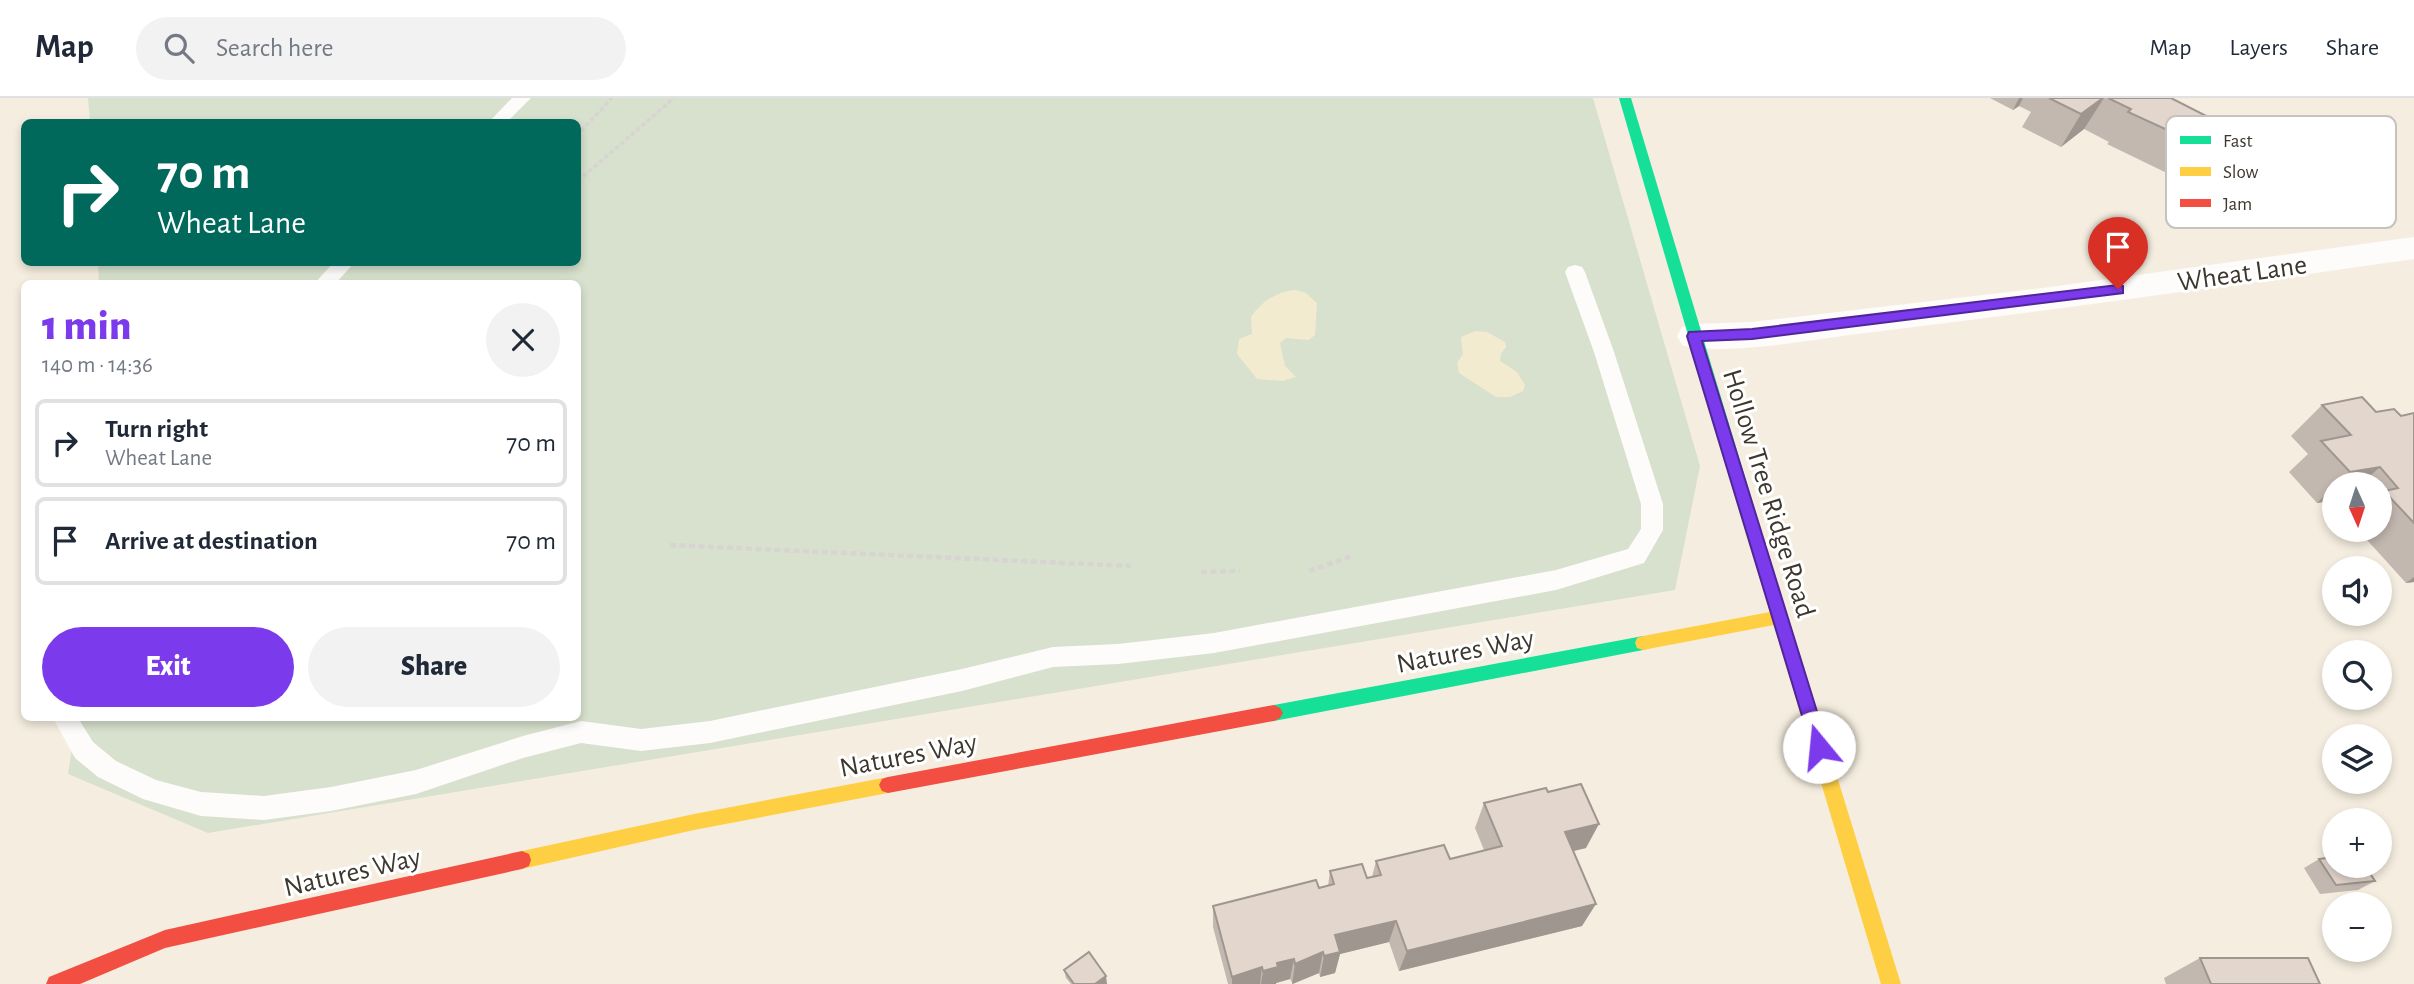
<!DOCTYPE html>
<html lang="en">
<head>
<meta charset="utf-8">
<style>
  body { margin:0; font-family:"Alegreya Sans",sans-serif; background:#f2f2f3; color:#1f2937; height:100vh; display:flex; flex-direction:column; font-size:26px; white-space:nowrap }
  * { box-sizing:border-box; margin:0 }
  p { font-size:23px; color:#747a83 }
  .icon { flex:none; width:38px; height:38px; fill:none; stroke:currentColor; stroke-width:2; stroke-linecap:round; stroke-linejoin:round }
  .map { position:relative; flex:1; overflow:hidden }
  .sheet { position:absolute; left:21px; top:182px; width:560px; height:441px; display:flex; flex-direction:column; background:#fff; border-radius:10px; box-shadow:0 4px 10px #0003 }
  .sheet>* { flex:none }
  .banner { position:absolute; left:21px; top:21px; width:560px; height:147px; border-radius:10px; box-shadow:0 4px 10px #0003; background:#00695c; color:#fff; overflow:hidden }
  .needle { width:46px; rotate:177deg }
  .fabs { position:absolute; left:2322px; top:374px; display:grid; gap:14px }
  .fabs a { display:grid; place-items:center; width:70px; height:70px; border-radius:50%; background:#fff; box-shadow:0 4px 10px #0003; font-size:35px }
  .pin { position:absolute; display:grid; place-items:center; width:60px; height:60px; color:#fff; margin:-72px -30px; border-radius:50% 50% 50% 0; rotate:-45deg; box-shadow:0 0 7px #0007 }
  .pin .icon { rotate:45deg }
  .me { position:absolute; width:77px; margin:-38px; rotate:343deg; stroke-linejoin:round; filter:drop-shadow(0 0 5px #0008) }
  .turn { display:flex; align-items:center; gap:24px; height:147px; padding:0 21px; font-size:32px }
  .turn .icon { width:91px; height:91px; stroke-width:2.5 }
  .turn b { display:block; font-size:49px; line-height:60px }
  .round { display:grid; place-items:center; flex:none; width:74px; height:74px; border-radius:37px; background:#f2f2f3 }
  .head { display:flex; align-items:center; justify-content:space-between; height:119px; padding:0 21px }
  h1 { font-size:42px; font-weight:800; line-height:52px; color:#7c3aed }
  .primary-button { display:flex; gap:14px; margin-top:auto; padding:14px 21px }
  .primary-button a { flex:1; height:80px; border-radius:42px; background:#7c3aed; color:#fff; font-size:28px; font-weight:800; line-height:80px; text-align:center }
  .primary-button a+a { background:#f2f2f3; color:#1f2937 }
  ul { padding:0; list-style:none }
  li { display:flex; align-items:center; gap:21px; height:88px; margin:0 14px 10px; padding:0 7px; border:4px solid #e0e1e3; border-radius:10px }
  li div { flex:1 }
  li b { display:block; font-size:26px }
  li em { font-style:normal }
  header { display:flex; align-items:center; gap:42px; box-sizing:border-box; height:98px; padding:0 35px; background:#fff; border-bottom:2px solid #e0e1e3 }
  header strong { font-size:33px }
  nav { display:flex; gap:38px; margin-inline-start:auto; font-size:24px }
  .search { width:490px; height:63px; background:#f2f2f3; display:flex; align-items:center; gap:18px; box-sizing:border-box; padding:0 24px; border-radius:38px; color:#747a83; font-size:26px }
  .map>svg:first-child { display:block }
</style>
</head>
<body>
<header>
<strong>Map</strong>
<div class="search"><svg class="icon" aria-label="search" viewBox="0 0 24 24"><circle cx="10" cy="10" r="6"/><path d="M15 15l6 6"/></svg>Search here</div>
<nav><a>Map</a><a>Layers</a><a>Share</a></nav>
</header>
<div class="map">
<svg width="2414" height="886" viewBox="0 0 2414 886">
  <rect width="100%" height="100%" fill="#f5eee0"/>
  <path fill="#d7e1cd" d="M88 0H1593L1700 368 1675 492 208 735 68 676 77 620H578V186H99L98 165 578 164V24H90Z"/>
  <g fill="#f3ebd0">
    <path d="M1295 192 1306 195 1317 205 1315 237 1309 242 1286 240 1280 245 1285 268 1296 279 1283 283 1257 281 1237 256 1239 241 1252 236 1251 219C1262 203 1276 194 1295 192Z"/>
    <path d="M1475 233 1487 234 1505 244 1506 249 1501 256 1500 263 1517 274 1525 287 1523 293 1510 299H1496L1459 275 1457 265 1463 256 1461 239Z"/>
  </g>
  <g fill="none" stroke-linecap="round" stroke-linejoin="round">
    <g stroke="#d7d4d1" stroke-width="3.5" stroke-dasharray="4.5 2.5" stroke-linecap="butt">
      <path d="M581 33 612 0"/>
      <path d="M578 83 674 0"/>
    </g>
    <g stroke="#d7d4d1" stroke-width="4.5" stroke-dasharray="6 3.5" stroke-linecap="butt">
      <path d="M670 447 1131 468"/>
      <path d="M1309 473 1354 457"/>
      <path d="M1201 474 1240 473"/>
    </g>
    <g fill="#fefcfa" fill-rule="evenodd">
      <path d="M512 0H531L507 24H489Z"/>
      <path d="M334 164H355L335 186H314Z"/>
      <path d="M1575 167 1582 169 1585 174 1614 254 1663 406V432L1644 465 1556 492 1214 555 1118 566 1053 569 962 593 710 645 641 653 581 645 523 660 416 696 331 713 264 722 201 718 143 701 98 679 75 660 53 620H78L93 644 116 663 156 682 201 694 264 698 331 689 416 672 523 638 581 623 641 631 710 623 962 571 1053 549 1118 546 1214 535 1556 472 1628 451 1641 431V406L1594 254 1565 174 1568 169Z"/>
    </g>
    <path fill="#fefcfa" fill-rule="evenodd" d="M2414 139V161C2232 187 2049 213 1866 235 1820 240 1723 259 1682 247L1677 238 1682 229 1694 226 1752 224 2043 190Z"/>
    <g fill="#16e098" fill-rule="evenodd">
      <path d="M1619 0H1631L1757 419 1754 423H1744L1741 419Z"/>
      <path d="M1643 538 1649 540 1651 545 1649 550 1643 552 1274 623 1268 620 1265 615 1268 610 1274 607Z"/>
    </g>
    <g fill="#ffcf43" fill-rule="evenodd">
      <path d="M1749 413 1754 415 1757 419 1901 886H1881L1774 527 1643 552 1637 550 1635 545 1637 540 1643 538 1770 514 1741 419 1744 415Z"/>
      <path d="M888 679 894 681 897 687 894 693 888 695 694 732 522 771 515 768 513 762 515 756 522 753 694 716Z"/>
    </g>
    <g fill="#f24e42" fill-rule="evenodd">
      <path d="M1274 607 1280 610 1283 615 1280 620 1274 623 888 695 882 693 879 687 882 681 888 679Z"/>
      <path d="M522 753 529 756 531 762 529 768 522 771 165 850 80 886H46L49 879 165 832Z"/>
    </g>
  </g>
  <g fill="#c3b8b0">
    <path d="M1990 0H2171L2222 26 2198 59 2175 79 2107 46 2109 44 2084 31 2061 49 2022 29 2031 14 2019 8 2013 12Z"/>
    <path d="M2322 307 2401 318 2414 315V484L2406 485 2358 432H2380V387H2334V402L2317 405 2289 374 2308 356 2291 338Z"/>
    <path d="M1548 694 1586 750 1573 753 1582 828 1399 873 1389 844 1340 856 1335 875 1320 879 1319 875 1293 886 1290 881 1276 885V886H1228L1213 829V808L1328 788 1330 773 1367 780 1372 779 1376 763 1450 761 1484 752 1475 730 1484 705Z"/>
    <path d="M2319 761 2375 783 2358 792 2320 796 2304 770Z"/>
    <path d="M2200 860 2320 886H2166L2164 880Z"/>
    <path d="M1064 872 1108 886H1071L1066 880Z"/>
  </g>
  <g fill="#9f9690">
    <path d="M2019 0H2023L2019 8 2013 12Z"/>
    <path d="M2103 0H2104L2084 31 2061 49 2081 16Z"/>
    <path d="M2222 26 2198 59 2175 79 2198 46Z"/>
    <path d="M2380 369 2360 387H2337L2350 374Z"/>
    <path d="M2334 389V402L2317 405Z"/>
    <path d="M2414 479V484L2406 485Z"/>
    <path d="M1599 726 1586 750 1552 758 1565 734Z"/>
    <path d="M1596 806 1582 828 1399 873 1407 853Z"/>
    <path d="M1396 823 1389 844 1340 856 1335 875 1320 879 1324 858 1335 837Z"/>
    <path d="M1323 854 1319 875 1292 886 1295 866Z"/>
    <path d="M1294 861 1290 881 1276 885V886H1261L1263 873 1277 865Z"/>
    <path d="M1262 869 1260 886H1232V879Z"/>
    <path d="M1106 878 1107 886H1095Z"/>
  </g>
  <g fill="#e3d6cd" stroke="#9f9690" stroke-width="2">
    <path d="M2049 0H2103L2081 16Z"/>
    <path d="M2108 0H2171L2222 26 2198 46 2128 14 2131 11Z"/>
    <path d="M2362 299 2376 314 2394 311 2401 318 2414 315V425L2384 393 2398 390 2380 369 2350 374 2321 343 2351 337 2322 307Z"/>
    <path d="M1581 686 1599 726 1565 734 1596 806 1407 853 1396 823 1335 837 1340 854 1324 858 1323 854 1295 866 1294 861 1277 865 1278 869 1263 873 1262 869 1232 879 1213 808 1316 782 1319 790 1334 786 1330 773 1362 766 1367 780 1381 777 1376 763 1444 747 1450 761 1502 748 1484 705 1546 690 1548 694Z"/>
    <path d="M2334 759V768H2365L2375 783 2336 787 2319 761Z"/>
    <path d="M1089 854 1106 878 1095 886H1074L1064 872Z"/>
    <path d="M2200 860H2308L2320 886H2211Z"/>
  </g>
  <path fill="#7c3aed" stroke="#51269a" stroke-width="2" d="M2118 187 2123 188V195L1752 241 1702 243 1828 649 1825 654 1819 657 1813 654 1687 238 1689 234 1752 231Z"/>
  <g text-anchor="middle" stroke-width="6" stroke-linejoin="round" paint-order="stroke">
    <g font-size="28" fill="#3d382e" stroke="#fff">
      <text transform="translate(2242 174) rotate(-8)" y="10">Wheat Lane</text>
      <text transform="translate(1770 395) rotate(73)" y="10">Hollow Tree Ridge Road</text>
      <text transform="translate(1465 552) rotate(-11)" y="10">Natures Way</text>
      <text transform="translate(908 656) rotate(-11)" y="10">Natures Way</text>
      <text transform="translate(352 773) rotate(-13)" y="10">Natures Way</text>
    </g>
  </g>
  <rect x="2166" y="18" width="230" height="112" rx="10" fill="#fff" stroke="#c5c3c0" stroke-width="2"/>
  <rect x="2180" y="38" width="31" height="8" fill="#16e098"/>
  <rect x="2180" y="69" width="31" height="9" fill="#ffcf43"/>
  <rect x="2180" y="101" width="31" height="8" fill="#f24e42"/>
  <g font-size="19" fill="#3d382e">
    <text x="2223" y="49">Fast</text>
    <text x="2223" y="80">Slow</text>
    <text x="2223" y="112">Jam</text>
  </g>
</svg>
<div class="fabs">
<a><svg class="needle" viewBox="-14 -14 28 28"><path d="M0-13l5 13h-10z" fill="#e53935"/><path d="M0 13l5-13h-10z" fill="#747a83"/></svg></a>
<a><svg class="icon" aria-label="sound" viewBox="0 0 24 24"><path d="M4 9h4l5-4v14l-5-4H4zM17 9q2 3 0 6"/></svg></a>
<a><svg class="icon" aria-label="search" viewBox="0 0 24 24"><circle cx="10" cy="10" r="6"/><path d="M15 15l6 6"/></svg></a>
<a><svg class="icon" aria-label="layers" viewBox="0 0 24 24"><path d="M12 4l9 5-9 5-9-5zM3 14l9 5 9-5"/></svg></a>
<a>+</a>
<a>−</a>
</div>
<div class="pin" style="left:2118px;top:191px;background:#d93025"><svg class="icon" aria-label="arrive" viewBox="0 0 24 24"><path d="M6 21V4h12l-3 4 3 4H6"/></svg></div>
<svg class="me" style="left:1819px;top:649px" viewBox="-20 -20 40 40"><circle r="19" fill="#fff"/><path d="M0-13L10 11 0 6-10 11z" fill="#7c3aed"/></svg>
<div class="banner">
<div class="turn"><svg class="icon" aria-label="right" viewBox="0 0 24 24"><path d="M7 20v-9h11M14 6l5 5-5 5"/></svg><div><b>70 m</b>Wheat Lane</div></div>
</div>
<section class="sheet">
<div class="head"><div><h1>1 min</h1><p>140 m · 14:36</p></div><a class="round"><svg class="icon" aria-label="close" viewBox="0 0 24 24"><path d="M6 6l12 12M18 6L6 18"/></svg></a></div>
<ul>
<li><svg class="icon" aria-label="right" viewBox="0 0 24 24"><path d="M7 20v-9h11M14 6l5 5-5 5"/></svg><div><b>Turn right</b><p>Wheat Lane</p></div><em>70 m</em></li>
<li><svg class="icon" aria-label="arrive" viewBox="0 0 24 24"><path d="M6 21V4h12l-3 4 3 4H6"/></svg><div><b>Arrive at destination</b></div><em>70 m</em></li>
</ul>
<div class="primary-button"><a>Exit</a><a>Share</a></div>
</section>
</div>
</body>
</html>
